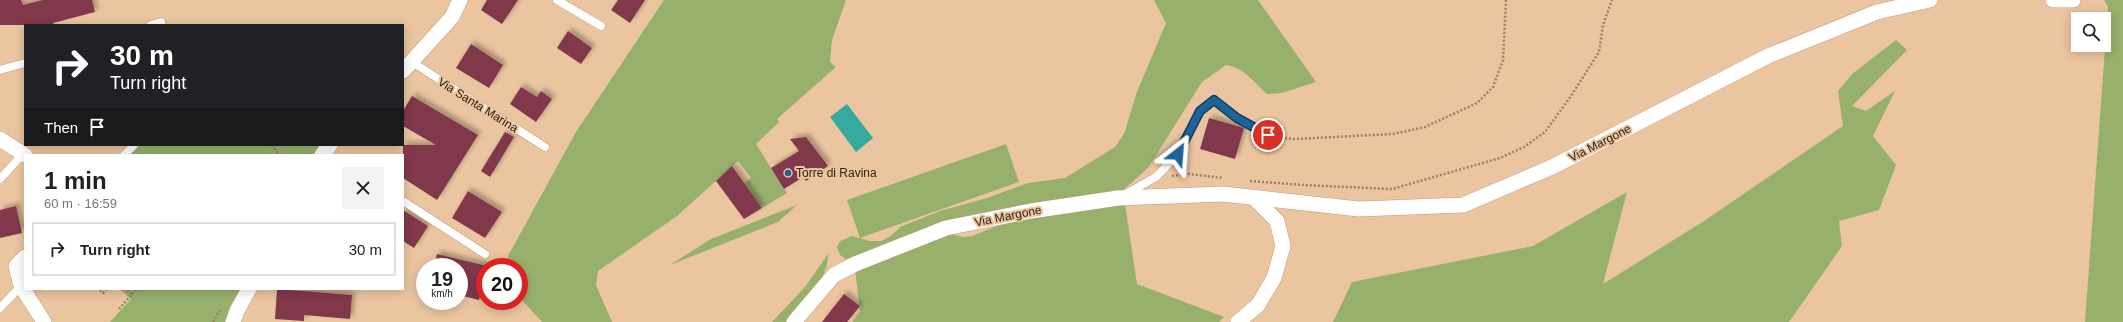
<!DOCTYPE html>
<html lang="en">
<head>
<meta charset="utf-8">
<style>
  body { margin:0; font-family:Helvetica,sans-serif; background:#f2f2f2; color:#222; height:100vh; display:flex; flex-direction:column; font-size:15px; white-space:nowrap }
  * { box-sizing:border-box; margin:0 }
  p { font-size:13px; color:#767676 }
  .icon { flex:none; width:22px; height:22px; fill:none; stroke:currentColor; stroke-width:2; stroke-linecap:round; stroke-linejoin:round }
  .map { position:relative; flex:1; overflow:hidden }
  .sheet { position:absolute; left:24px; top:154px; width:380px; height:136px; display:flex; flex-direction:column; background:#fff; border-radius:0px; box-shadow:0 2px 10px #0003 }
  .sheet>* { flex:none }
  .guide { position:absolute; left:24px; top:24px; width:380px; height:122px; border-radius:0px; box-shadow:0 2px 10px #0003; background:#202124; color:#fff; overflow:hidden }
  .fabs { position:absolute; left:2071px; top:12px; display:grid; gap:8px }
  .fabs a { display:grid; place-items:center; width:40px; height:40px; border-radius:0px; background:#fff; box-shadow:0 2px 10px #0003; font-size:20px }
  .speed { position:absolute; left:416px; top:258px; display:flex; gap:8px; font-size:20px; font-weight:700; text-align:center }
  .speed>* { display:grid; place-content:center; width:52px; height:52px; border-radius:50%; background:#fff; box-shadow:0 2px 10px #0003; line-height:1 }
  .speed small { font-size:10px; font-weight:400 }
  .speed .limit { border:6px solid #d22; background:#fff; color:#111 }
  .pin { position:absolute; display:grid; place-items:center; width:34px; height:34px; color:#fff; margin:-17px; border:2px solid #fff; border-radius:50%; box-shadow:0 1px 4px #0007 }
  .me { position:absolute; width:44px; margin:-22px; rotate:28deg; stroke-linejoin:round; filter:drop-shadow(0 0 3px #0008) }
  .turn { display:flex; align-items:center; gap:14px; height:84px; padding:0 20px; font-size:18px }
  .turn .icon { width:52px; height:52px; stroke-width:2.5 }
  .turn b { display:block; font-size:28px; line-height:34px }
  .then { display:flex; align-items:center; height:38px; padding:0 20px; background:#0003; gap:8px; font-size:15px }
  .round { display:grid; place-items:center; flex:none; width:42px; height:42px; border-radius:0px; background:#f2f2f2 }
  .overview { display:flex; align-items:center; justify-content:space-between; height:68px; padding:0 20px }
  h1 { font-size:24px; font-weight:600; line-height:30px }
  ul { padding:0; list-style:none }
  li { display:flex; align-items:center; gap:12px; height:54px; margin:0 8px 6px; padding:0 12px; border:2px solid #e0e0e0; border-radius:0px }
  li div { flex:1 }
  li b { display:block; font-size:15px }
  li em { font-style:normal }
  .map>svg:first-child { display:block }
</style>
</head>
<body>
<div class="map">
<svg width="2123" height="322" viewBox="0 0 2123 322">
  <defs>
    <filter id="shadow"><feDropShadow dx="3.5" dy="-3.5" stdDeviation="2" flood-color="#0004"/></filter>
  </defs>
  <rect width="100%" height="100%" fill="#eac5a0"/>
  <g fill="#97b16d">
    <path d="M664 0H846L832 40 830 62 836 67 777 119 779 122 756 144 787 193 762 208 744 183 751 178 738 161 677 216 598 271 596 285 612 322H542L519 297V267H510L508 256 576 132Z"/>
    <path d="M1154 0H1258L1316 82 1282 93 1267 94C1253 82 1245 68 1226 65L1202 82 1148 168 1122 191 847 260 840 255 837 247 840 241 852 236 870 241H881L891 236 900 227 940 211 987 198 1028 183 1065 178 1115 147 1124 134 1137 92 1166 23Z"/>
    <path d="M2104 0H2123V322H2085L2108 7Z"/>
    <path d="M1896 40 1907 50 1852 106 1866 111 1895 91 1873 136 1896 165 1879 210 1839 221 1842 246 1789 322H1333L1352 282 1533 246 1627 192 1603 284 1704 221 1843 126 1838 91 1852 74Z"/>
    <path d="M1006 144 1019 182 860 238 847 200Z"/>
    <path d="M133 145H321L315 155H124Z"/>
    <path d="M1125 204 1137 284 1224 317 1219 322H852L860 311 855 269 947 233 963 237 972 236 1017 218Z"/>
    <path d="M797 205 778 222 670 265 711 239Z"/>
    <path d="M828 254C829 280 801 304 786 322H772L805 287Z"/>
    <path d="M120 289H240L230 306 225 322H110L131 299Z"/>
  </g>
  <path fill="#37aa9f" d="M847 104 873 138 856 152 830 117Z"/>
  <g fill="#82394c" filter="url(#shadow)">
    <path d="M0 0H21L23 5 43 0H92L95 12 53 23 54 25H0Z"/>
    <path d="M487 0H518L502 24 481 10Z"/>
    <path d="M618 0H645L630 23 611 10Z"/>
    <path d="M568 31 592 48 581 64 557 48Z"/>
    <path d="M471 44 503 65 489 88 456 68Z"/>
    <path d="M521 87 537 97 541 91 552 99 536 122 510 104Z"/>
    <path d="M412 96 478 135 437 200 403 178V145H436L403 126V111Z"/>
    <path d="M1209 118 1244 128 1235 159 1200 149Z"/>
    <path d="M505 132 514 137 490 177 481 171Z"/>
    <path d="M806 137 828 166 806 181 803 177 784 189 771 168 799 151 790 139Z"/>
    <path d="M732 166 762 208 744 219 716 181Z"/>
    <path d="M468 191 502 212 485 238 452 218Z"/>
    <path d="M16 206 22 233 0 238V210Z"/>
    <path d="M403 210 428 226 414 248 403 241Z"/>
    <path d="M437 254 487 266 485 267V275L479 300 459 295V267H434Z"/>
    <path d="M277 289 352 295 350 319 304 315V321L275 319Z"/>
    <path d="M844 294 860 306 847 322H822Z"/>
  </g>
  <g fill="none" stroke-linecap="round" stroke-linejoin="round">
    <g stroke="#c09c78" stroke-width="9">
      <g id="lane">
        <path d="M557 0 601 26"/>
        <path d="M151 25 161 22"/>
        <path d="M412 62 545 147"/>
        <path d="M0 70 25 63"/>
        <path d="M124 155 134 145"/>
        <path d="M0 179 23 154"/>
        <path d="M1122 196 1156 177 1178 154 1200 111 1214 100 1237 118 1268 135"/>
        <path d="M403 201 485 254"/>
        <path d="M0 308 21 286"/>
      </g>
    </g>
    <g stroke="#c09c78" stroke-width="16">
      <g id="street">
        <path d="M2053 0H2073"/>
        <path d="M403 71 452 17 460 0"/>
        <path d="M0 139 25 155"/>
        <path d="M322 155 330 145"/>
        <path d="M25 257 16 266 21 286 44 322"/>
        <path d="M233 322 237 311 249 289"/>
        <path d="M794 322 834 275 855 264 946 228 1031 211 1118 198 1223 194 1359 209 1463 205 1552 167 1768 56 1877 12 1930 0"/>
        <path d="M1238 322 1258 305 1274 278 1283 246 1277 221 1254 198"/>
      </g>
    </g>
    <g stroke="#9e8267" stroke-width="2.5" stroke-dasharray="2 2" stroke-linecap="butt">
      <path d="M1277 137 1294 139 1393 134 1425 127 1477 103 1493 87 1503 60 1506 0"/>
      <path d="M272 145 279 155"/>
      <path d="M1172 176 1189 174 1223 178"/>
      <path d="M1250 181 1303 185 1392 189 1500 158 1524 147 1545 132 1571 96 1599 52 1603 25 1612 0"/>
      <path d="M100 290 103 293 107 289"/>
      <path d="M132 294 137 289"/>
      <path d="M119 309 132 294 126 289"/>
      <path d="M213 322 221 309"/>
    </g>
    <use href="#lane" stroke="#fff" stroke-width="8"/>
    <use href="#street" stroke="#fff" stroke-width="15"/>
  </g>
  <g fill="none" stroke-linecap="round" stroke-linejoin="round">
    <g stroke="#144063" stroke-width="10">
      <path id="route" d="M1178 154 1200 111 1214 100 1237 118 1268 135"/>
    </g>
    <use href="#route" stroke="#1e6398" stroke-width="7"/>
  </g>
  <circle fill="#1e6398" stroke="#eac5a0" stroke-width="1.5" cx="788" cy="173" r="4"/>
  <g text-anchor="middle" stroke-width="4" stroke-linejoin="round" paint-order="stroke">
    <g font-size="12" fill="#312214" stroke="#eac5a0">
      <text transform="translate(478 105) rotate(32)" y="4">Via Santa Marina</text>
      <text transform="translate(1600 143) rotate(-27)" y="4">Via Margone</text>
      <text transform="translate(1008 216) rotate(-11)" y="4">Via Margone</text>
    </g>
    <g font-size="12" fill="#312214" stroke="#eac5a0" text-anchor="start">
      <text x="796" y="177">Torre di Ravina</text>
    </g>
  </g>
</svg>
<div class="fabs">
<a><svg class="icon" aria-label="search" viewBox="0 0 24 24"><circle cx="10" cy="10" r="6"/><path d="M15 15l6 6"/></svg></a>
</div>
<div class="speed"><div>19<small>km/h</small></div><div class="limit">20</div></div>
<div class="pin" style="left:1268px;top:135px;background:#d93025"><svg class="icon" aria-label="arrive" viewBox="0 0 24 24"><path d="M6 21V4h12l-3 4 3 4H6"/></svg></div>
<svg class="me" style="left:1178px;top:154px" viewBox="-20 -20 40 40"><path d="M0-17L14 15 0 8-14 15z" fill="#1e6398" stroke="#fff" stroke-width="4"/></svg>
<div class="guide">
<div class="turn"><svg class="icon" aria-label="right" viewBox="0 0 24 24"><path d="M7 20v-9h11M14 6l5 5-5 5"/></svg><div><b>30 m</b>Turn right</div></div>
<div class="then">Then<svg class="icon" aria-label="arrive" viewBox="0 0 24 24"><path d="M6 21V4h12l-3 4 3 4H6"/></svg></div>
</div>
<section class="sheet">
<div class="overview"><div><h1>1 min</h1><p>60 m · 16:59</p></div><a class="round"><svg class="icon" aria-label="close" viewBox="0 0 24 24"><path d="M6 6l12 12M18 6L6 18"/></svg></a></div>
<ul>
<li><svg class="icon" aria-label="right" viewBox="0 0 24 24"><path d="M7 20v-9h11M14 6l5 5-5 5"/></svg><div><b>Turn right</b></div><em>30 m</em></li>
</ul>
</section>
</div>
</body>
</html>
